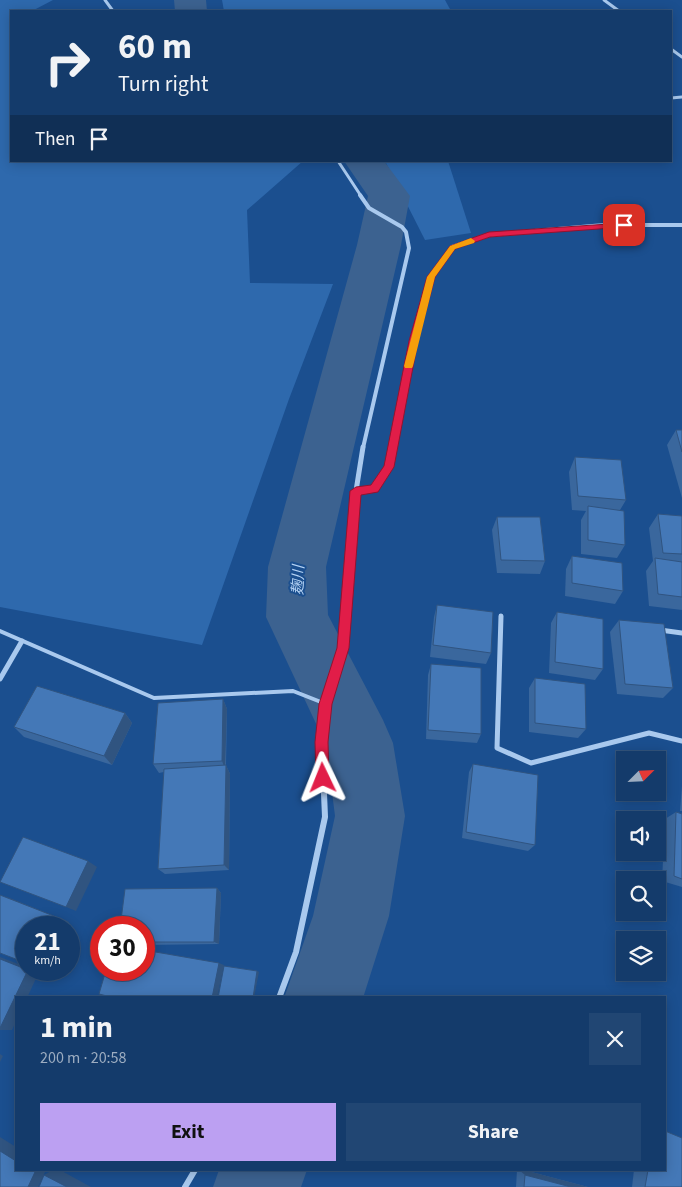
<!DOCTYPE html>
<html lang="en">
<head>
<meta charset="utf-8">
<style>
  body { margin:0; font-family:"Source Sans 3","Noto Sans JP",sans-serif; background:#214673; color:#f1f3f6; height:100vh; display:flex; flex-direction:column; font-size:19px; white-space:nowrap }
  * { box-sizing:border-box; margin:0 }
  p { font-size:16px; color:#9dadc1 }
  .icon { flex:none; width:28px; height:28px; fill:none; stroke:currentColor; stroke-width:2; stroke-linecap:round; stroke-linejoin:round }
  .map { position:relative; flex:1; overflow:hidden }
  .details { position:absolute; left:15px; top:996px; width:651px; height:175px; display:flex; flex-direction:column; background:#143b6b; border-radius:0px; box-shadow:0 2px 12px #0003,0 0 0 1px #33557e }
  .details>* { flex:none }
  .guide { position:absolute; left:10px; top:10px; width:662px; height:152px; border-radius:0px; box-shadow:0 2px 12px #0003,0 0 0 1px #33557e; background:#143b6b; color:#f1f3f6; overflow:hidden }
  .needle { width:32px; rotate:66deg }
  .tools { position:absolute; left:616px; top:751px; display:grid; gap:10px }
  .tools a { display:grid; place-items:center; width:50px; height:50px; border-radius:0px; background:#143b6b; box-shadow:0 2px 12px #0003,0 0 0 1px #33557e; font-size:25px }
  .speed { position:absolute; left:15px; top:916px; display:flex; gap:10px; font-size:25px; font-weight:700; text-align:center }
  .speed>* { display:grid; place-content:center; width:65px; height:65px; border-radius:50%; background:#143b6b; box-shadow:0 2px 12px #0003,0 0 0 1px #33557e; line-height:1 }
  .speed small { font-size:12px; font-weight:400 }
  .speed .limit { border:8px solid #d22; background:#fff; color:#111 }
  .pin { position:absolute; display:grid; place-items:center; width:42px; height:42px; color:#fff; margin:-21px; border-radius:10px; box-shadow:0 2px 8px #0006 }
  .me { position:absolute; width:55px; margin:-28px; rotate:358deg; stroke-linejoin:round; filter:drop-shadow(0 0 4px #0008) }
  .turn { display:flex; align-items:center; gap:18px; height:105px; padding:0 25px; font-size:22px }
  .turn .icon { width:65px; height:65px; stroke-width:2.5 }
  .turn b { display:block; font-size:35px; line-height:42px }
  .then { display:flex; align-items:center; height:48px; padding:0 25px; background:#0003; gap:10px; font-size:19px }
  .round { display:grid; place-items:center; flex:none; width:52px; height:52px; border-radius:0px; background:#214673 }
  .headline { display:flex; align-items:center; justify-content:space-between; height:85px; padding:0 25px }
  h1 { font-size:30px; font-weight:700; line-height:38px }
  .button { display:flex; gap:10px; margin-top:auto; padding:10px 25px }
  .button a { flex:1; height:58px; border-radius:0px; background:#bca0f2; color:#111; font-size:20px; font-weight:700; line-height:58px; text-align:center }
  .button a+a { background:#214673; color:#f1f3f6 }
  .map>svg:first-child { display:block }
</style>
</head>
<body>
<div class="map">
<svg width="682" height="1187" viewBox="0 0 682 1187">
  <rect width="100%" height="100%" fill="#1b4f8f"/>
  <g fill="#2e69ad">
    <path d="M0 0H53L32 11H11V161H303L247 210 250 283 333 284 289 399 202 645 0 607Z"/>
    <path d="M222 0H445L451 11H224Z"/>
    <path d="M385 161H448L471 233 425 240Z"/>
  </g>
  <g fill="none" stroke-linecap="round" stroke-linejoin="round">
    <g fill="#3c6290" fill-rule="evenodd">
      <path d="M174 0H206L207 11H175Z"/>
      <path d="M344 161H384L410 196 401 245 326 567 328 615 383 720 393 743 405 816 389 916 363 998H284L313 916 335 816 326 745 266 617 268 567 357 245 368 196Z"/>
      <path d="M219 1170H307L301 1187H213Z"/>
    </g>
    <path stroke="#a9c9ee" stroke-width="4" d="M0 631 154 698 293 691 326 704"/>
    <g stroke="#a9c9ee" stroke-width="3">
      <path d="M105 0 113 11"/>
      <path d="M604 0 619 11"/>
      <path d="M671 49 682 57"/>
      <path d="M671 98 682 97"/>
      <path d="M338 161 361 196"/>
    </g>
    <g stroke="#a9c9ee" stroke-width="4">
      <path d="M360 195 369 208 402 227 406 232 409 248 363 448"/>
      <path d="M393 448 413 341 431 277 452 247 489 235 604 225H682"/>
    </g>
    <g stroke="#a9c9ee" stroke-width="5">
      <path d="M356 491 374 489 389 467 393 447"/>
      <path d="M501 616 497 748 531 763 649 733 682 741"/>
      <path d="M660 630 682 633"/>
      <path d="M0 679 22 641"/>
      <path d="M323 771 321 742 326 704 343 648 356 491 363 447"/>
    </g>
    <g stroke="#a9c9ee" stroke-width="6">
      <path d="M279 998 296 952 325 817 323 770"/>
      <path d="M185 1187 195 1170"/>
    </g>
  </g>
  <g fill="#3a679d">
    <path d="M676 430H682V498L667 445Z"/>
    <path d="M575 457 626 500 620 510 625 545 617 558 581 554V520L586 511 572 510 569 472Z"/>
    <path d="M658 514 682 516V610L649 606 646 571 653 561 649 528Z"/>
    <path d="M497 517 545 561 540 574 497 573 492 530Z"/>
    <path d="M572 556 623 591 615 604 565 596 566 569Z"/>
    <path d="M437 605 491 653 486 664 430 657 434 617Z"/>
    <path d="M557 612 603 669 595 680 549 673 551 623Z"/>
    <path d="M619 620 673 688 663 698 617 694 610 632Z"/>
    <path d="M431 664 481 734 477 743 426 739 428 675Z"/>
    <path d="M535 678 586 729 578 738 529 732V688Z"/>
    <path d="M223 699 227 709 226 765 230 774 229 870 165 874 158 869 164 772 159 773 153 764Z"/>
    <path d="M125 713 132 723 112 765 24 737 14 727Z"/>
    <path d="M473 764 535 845 528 851 462 838 469 772Z"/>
    <path d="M682 786V811H680Z"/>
    <path d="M676 812 682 814V887L662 881 665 819Z"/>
    <path d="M217 888 221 893 219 944 144 945V928Z"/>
    <path d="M517 1170H524L588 1187H516Z"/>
    <path d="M634 1170H665L682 1187H632Z"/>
  </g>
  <g fill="#305480">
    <path d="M223 699 227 709 225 769 222 761Z"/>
    <path d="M125 713 132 723 112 765 104 756Z"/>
    <path d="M226 765 230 774 229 870 224 865Z"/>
    <path d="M88 861 97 867 76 911 66 907Z"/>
    <path d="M217 888 221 893 219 944 214 942Z"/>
    <path d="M5 896 69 922 67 928H55Z"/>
    <path d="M0 957 26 967V969L0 959Z"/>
    <path d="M219 963 224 965 217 998H212Z"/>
    <path d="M28 970H35L39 972 27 998H16V1021L12 1030H0V1028Z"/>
    <path d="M257 971 259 972 254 998H253Z"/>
    <path d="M0 1054 3 1056 0 1062Z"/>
    <path d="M0 1137 16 1147V1161L0 1151Z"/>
    <path d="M32 1170H46L38 1187H28Z"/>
    <path d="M53 1170H60L91 1187H67L44 1175Z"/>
    <path d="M519 1170H524L588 1187H571L525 1175Z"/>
  </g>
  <g fill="#4478b7" stroke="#305480">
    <path d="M676 430H682V452Z"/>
    <path d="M575 457 621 460 626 500 578 496Z"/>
    <path d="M588 506 624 511 625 545 588 540Z"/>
    <path d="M658 514 682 516V554L663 553Z"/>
    <path d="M497 517H540L545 561 501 560Z"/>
    <path d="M572 556 622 563 623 591 572 583Z"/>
    <path d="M655 558 682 562V597L658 594Z"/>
    <path d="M437 605 493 612 491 653 433 645Z"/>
    <path d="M557 612 603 619V669L555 662Z"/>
    <path d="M619 620 664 624 673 688 625 684Z"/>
    <path d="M431 664 481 668V734L428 730Z"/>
    <path d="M535 678 585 684 586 729 535 723Z"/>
    <path d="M37 686 125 713 104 756 14 727Z"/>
    <path d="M223 699 222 761 153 764 158 703Z"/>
    <path d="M473 764 538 775 535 845 466 832Z"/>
    <path d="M226 765 224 865 158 869 164 769Z"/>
    <path d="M676 812 682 814V879L674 876Z"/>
    <path d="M23 837 88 861 66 907 0 882Z"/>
    <path d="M217 888 214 942H144V928H120L125 889Z"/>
    <path d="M0 895 59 918 55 928H26V963L0 953Z"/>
    <path d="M144 950 219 963 212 998H115L99 994 106 970H144Z"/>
    <path d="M0 959 28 970 0 1028Z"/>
    <path d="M224 966 257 971 253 998H218Z"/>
    <path d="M665 1131 682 1138V1187H645L648 1170H665Z"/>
    <path d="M0 1151 16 1161V1170H32L35 1172 28 1187H0Z"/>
    <path d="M44 1175 67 1187H39Z"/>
    <path d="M525 1175 571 1187H524Z"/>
  </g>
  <path fill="#e11d48" stroke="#92132f" d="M624 223 628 225 626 227 490 237 455 249 435 277 418 341 394 467 378 492 361 495 349 648 332 704 328 742 329 778 327 783 323 785 318 783 316 778 315 742 319 704 337 648 350 491 356 487 371 485 384 466 409 341 427 277 450 246 489 232Z"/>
  <path fill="#f59e0b" d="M471 238 475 241 474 243 455 249 435 277 413 366 412 368H405L404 366 427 277 450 246Z"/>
  <g text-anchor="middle" stroke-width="4" stroke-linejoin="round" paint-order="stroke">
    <g font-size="15" font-style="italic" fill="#b5d3f5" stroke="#1b4f8f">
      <text transform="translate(298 580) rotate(-88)" y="5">麹川</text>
    </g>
  </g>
</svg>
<div class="tools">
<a><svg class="needle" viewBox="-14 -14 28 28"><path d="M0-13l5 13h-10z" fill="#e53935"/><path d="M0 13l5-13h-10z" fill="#9dadc1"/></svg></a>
<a><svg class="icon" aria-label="sound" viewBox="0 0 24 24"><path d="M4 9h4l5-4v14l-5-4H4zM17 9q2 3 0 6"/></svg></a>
<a><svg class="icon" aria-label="search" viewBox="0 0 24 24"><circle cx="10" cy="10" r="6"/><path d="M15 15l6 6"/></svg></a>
<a><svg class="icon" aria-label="layers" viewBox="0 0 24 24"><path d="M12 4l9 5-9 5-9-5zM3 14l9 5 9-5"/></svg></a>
</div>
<div class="speed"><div>21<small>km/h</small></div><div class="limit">30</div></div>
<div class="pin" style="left:624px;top:225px;background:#d93025"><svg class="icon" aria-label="arrive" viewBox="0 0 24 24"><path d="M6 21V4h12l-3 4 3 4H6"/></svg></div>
<svg class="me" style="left:323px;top:778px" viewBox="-20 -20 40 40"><path d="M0-17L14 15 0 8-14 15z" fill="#e11d48" stroke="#fff" stroke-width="4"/></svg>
<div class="guide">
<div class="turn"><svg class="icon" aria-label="right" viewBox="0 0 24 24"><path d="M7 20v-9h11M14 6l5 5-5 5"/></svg><div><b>60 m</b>Turn right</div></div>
<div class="then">Then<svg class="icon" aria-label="arrive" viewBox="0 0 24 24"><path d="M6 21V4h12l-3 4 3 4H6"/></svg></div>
</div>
<section class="details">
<div class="headline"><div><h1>1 min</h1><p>200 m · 20:58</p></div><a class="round"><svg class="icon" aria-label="close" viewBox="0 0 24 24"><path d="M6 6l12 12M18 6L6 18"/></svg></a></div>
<div class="button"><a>Exit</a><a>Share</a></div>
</section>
</div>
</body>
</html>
